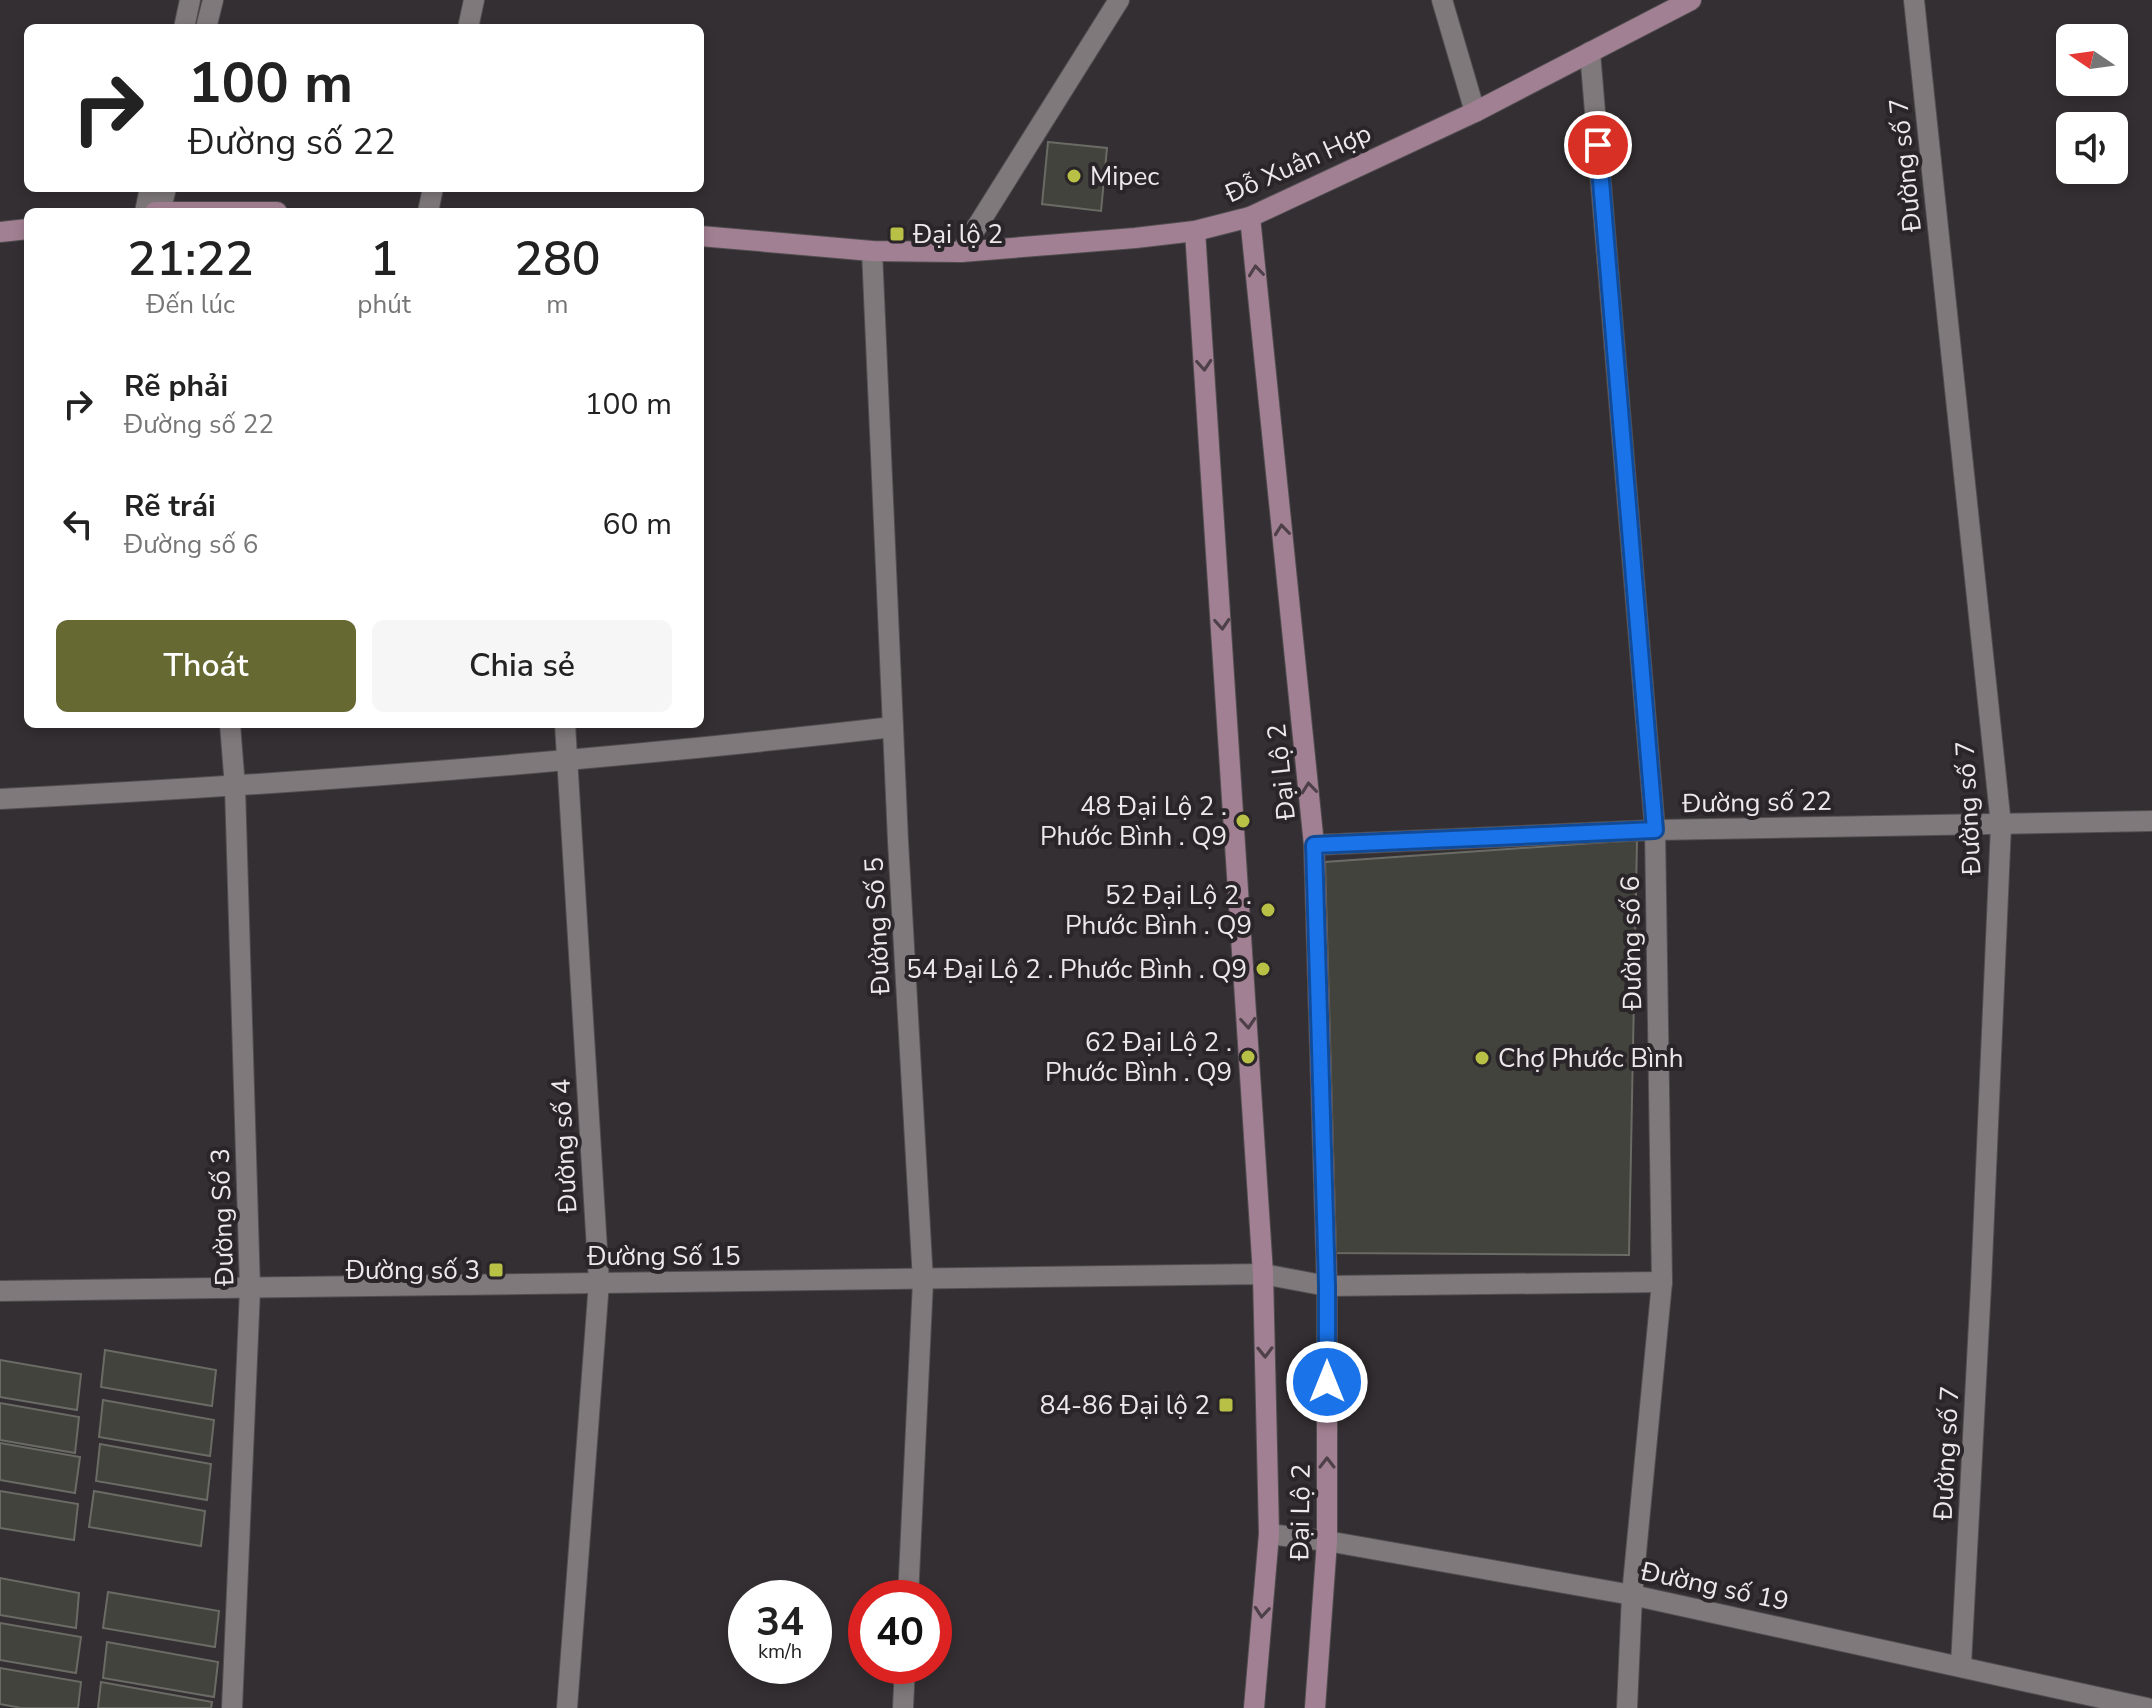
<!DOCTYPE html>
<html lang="vi">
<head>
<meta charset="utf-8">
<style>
  body { margin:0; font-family:"Nunito Sans",sans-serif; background:#f6f6f6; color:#222; height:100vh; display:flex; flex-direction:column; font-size:30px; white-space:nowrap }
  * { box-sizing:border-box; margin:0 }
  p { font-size:26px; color:#767676 }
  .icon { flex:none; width:44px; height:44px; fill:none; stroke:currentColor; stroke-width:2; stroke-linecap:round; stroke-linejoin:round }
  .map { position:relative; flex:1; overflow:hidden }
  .sheet { position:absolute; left:24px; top:208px; width:680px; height:520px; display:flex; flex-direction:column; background:#fff; border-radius:12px; box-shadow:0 4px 12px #0003 }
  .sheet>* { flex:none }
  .top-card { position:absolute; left:24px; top:24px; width:680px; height:168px; border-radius:12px; box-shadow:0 4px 12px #0003; background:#fff; color:#222; overflow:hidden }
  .needle { width:52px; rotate:283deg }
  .buttons { position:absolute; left:2056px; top:24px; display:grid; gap:16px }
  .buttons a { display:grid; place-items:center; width:72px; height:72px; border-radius:12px; background:#fff; box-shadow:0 4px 12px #0003; font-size:40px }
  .speed { position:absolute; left:728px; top:1580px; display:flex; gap:16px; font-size:40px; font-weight:700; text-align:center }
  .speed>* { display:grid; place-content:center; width:104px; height:104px; border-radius:50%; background:#fff; box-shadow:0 4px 12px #0003; line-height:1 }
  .speed small { font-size:20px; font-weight:400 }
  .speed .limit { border:12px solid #d22; background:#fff; color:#111 }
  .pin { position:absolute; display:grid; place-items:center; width:68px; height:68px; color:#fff; margin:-34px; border:4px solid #fff; border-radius:50%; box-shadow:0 2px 8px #0007 }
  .me { position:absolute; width:88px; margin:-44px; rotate:0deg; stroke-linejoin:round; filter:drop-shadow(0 0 6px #0008) }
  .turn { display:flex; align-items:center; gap:28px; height:168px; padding:0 32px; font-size:36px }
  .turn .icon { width:104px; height:104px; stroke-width:2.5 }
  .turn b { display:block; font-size:56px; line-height:68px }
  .eta { display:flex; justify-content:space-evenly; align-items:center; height:136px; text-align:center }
  .eta b { font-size:48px; font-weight:600; line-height:56px }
  .action { display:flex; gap:16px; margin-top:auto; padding:16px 32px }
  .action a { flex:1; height:92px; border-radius:12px; background:#666932; color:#fff; font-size:32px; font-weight:600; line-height:92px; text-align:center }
  .action a+a { background:#f6f6f6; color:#222 }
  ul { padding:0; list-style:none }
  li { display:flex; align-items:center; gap:24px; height:120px; padding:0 32px }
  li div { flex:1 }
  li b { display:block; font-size:30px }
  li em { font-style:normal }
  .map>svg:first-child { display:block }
</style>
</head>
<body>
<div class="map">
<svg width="2152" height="1708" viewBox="0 0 2152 1708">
  <rect width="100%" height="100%" fill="#342f32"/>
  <g fill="#42433d" stroke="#6b6b65" stroke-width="2">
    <path d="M1048 142 1107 148 1101 211 1042 204Z"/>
    <path d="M1637 840 1629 1255 1336 1253 1325 862Z"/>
    <path d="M105 1350 216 1370 212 1406 101 1387Z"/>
    <path d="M0 1360 81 1374 77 1410 0 1397Z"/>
    <path d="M103 1400 214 1420 210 1456 99 1437Z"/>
    <path d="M0 1403 79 1417 75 1453 0 1440Z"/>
    <path d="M0 1443 80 1457 75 1493 0 1480Z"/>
    <path d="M100 1444 211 1464 207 1500 96 1481Z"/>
    <path d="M0 1491 78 1504 74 1540 0 1528Z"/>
    <path d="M94 1491 205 1511 201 1546 89 1527Z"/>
    <path d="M0 1578 79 1593 76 1628 0 1615Z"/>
    <path d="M108 1592 219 1611 215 1647 103 1628Z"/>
    <path d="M0 1623 81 1637 76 1673 0 1660Z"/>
    <path d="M107 1642 218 1662 214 1697 103 1678Z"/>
    <path d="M0 1668 81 1682 78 1708H21L0 1704Z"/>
    <path d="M101 1682 212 1702 211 1708H98Z"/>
  </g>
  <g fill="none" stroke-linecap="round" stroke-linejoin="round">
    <g stroke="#524e50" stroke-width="22">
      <g id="lane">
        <path d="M1442 0 1475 112"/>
        <path d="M184 28 190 0"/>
        <path d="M206 28 213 0"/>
        <path d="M468 28 474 0"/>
        <path d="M145 212 150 188"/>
        <path d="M160 212 166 188"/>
        <path d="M428 212 433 188"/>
        <path d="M0 799C298 784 596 761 893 727"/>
        <path d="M1327 1286 1662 1282"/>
      </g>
    </g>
    <g stroke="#524e50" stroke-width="22">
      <g id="street">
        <path d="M1914 0 2001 825 1981 1285 1961 1665"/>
        <path d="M1590 52 1655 830 1662 1282 1632 1595 1627 1708"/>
        <path d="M872 251 898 841 923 1281 908 1598"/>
        <path d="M961 252 1119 0"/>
        <path d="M230 724 235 787 250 1289 232 1708"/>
        <path d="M565 724 599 1282 567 1708"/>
        <path d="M1314 845 1655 830 2152 821"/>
        <path d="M0 1291 1263 1274 1327 1286"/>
        <path d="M1269 1534 1327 1541 1632 1595 2147 1708"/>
        <path d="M903 1708 905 1666"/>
      </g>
    </g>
    <g stroke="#524e50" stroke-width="22">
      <g id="secondary">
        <path d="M155 212H277"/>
        <path d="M1250 217 1314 845 1327 1286V1541L1315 1708"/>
        <path d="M1195 231 1263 1274 1269 1534 1254 1708"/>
        <path d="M0 232 28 229"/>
        <path d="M700 236 872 251 961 252 1135 238 1195 231 1250 217 1475 112 1691 0"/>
      </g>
    </g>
    <use href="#lane" stroke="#7f797c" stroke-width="20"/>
    <use href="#street" stroke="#7f797c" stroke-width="20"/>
    <use href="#secondary" stroke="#a28093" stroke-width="20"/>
  </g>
  <defs><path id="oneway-chevron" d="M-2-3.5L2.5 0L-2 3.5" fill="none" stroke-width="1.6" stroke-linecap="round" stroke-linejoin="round" transform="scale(2)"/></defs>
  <g stroke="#4e4048">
    <use href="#oneway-chevron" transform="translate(1256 271) rotate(-96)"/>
    <use href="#oneway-chevron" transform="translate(1204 365) rotate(86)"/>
    <use href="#oneway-chevron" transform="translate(1282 530) rotate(-96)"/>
    <use href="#oneway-chevron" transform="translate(1222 624) rotate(86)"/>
    <use href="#oneway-chevron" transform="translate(1309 788) rotate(-96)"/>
    <use href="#oneway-chevron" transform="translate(1248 1023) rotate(86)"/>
    <use href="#oneway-chevron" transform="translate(1265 1352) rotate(89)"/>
    <use href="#oneway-chevron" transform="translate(1327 1463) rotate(-90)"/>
    <use href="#oneway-chevron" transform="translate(1262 1612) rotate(95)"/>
  </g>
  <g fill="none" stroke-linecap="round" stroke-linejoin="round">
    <g stroke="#114b97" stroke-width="20">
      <path id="route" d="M1327 1382V1286L1314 845 1655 830 1598 145"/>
    </g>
    <use href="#route" stroke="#1a73e8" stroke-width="14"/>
  </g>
  <g fill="#b9c046" stroke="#2a2528" stroke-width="3">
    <circle cx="1074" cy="176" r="8"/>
    <rect x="889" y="226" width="16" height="16" rx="4"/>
    <circle cx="1243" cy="821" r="8"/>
    <circle cx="1268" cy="910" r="8"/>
    <circle cx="1263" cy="969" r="8"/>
    <circle cx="1248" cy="1057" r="8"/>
    <circle cx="1482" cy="1058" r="8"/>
    <rect x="488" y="1262" width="16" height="16" rx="4"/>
    <rect x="1218" y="1397" width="16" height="16" rx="4"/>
  </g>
  <g text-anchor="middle" stroke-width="8" stroke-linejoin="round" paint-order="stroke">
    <g font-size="26" fill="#ede9eb" stroke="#2a2528">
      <text transform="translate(1298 163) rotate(-24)" y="9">Đỗ Xuân Hợp</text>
      <text transform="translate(1905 165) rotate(-96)" y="9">Đường số 7</text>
      <text transform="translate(1281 772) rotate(-96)" y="9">Đại Lộ 2</text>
      <text transform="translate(1757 802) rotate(-1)" y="9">Đường số 22</text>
      <text transform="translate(1968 808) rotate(-93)" y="9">Đường số 7</text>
      <text transform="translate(877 926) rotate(-93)" y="9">Đường Số 5</text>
      <text transform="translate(1631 943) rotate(-91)" y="9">Đường số 6</text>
      <text transform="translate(564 1146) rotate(-93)" y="9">Đường số 4</text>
      <text transform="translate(222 1217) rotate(-92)" y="9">Đường Số 3</text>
      <text x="664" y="1265">Đường Số 15</text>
      <text transform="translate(1946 1453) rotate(-87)" y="9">Đường số 7</text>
      <text transform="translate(1300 1512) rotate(-89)" y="9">Đại Lộ 2</text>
      <text transform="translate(1715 1586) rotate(12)" y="9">Đường số 19</text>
    </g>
    <g font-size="26" fill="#ede9eb" stroke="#2a2528" text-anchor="end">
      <text x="1090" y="185" text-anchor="start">Mipec</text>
      <text x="913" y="243" text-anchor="start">Đại lộ 2</text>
      <text x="1227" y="815">48 Đại Lộ 2 .<tspan x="1227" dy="30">Phước Bình . Q9</tspan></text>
      <text x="1252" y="904">52 Đại Lộ 2 .<tspan x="1252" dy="30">Phước Bình . Q9</tspan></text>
      <text x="1247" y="978">54 Đại Lộ 2 . Phước Bình . Q9</text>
      <text x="1232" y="1051">62 Đại Lộ 2 .<tspan x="1232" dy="30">Phước Bình . Q9</tspan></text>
      <text x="1498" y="1067" text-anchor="start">Chợ Phước Bình</text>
      <text x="480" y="1279">Đường số 3</text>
      <text x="1210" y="1414">84-86 Đại lộ 2</text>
    </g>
  </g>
</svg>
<div class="buttons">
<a><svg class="needle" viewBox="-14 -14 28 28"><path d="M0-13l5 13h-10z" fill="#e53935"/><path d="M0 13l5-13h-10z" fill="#767676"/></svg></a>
<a><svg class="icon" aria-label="sound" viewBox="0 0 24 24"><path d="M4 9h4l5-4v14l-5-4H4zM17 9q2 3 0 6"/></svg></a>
</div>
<div class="speed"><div>34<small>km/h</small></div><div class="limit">40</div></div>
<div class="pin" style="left:1598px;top:145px;background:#d93025"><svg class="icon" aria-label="arrive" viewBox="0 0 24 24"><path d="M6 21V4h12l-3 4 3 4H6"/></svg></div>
<svg class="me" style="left:1327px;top:1382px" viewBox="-20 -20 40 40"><circle r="17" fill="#1a73e8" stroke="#fff" stroke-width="3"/><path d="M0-11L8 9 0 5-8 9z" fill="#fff"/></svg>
<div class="top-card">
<div class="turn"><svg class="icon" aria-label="right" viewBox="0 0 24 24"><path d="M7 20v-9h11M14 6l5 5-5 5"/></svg><div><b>100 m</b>Đường số 22</div></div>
</div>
<section class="sheet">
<div class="eta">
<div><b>21:22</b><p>Đến lúc</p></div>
<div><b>1</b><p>phút</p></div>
<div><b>280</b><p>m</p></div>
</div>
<ul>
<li><svg class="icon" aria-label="right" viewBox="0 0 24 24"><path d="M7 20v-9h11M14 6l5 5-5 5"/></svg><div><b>Rẽ phải</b><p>Đường số 22</p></div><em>100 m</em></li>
<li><svg class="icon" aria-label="left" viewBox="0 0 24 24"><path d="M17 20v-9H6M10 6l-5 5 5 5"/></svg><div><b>Rẽ trái</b><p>Đường số 6</p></div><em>60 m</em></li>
</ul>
<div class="action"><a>Thoát</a><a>Chia sẻ</a></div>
</section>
</div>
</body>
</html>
